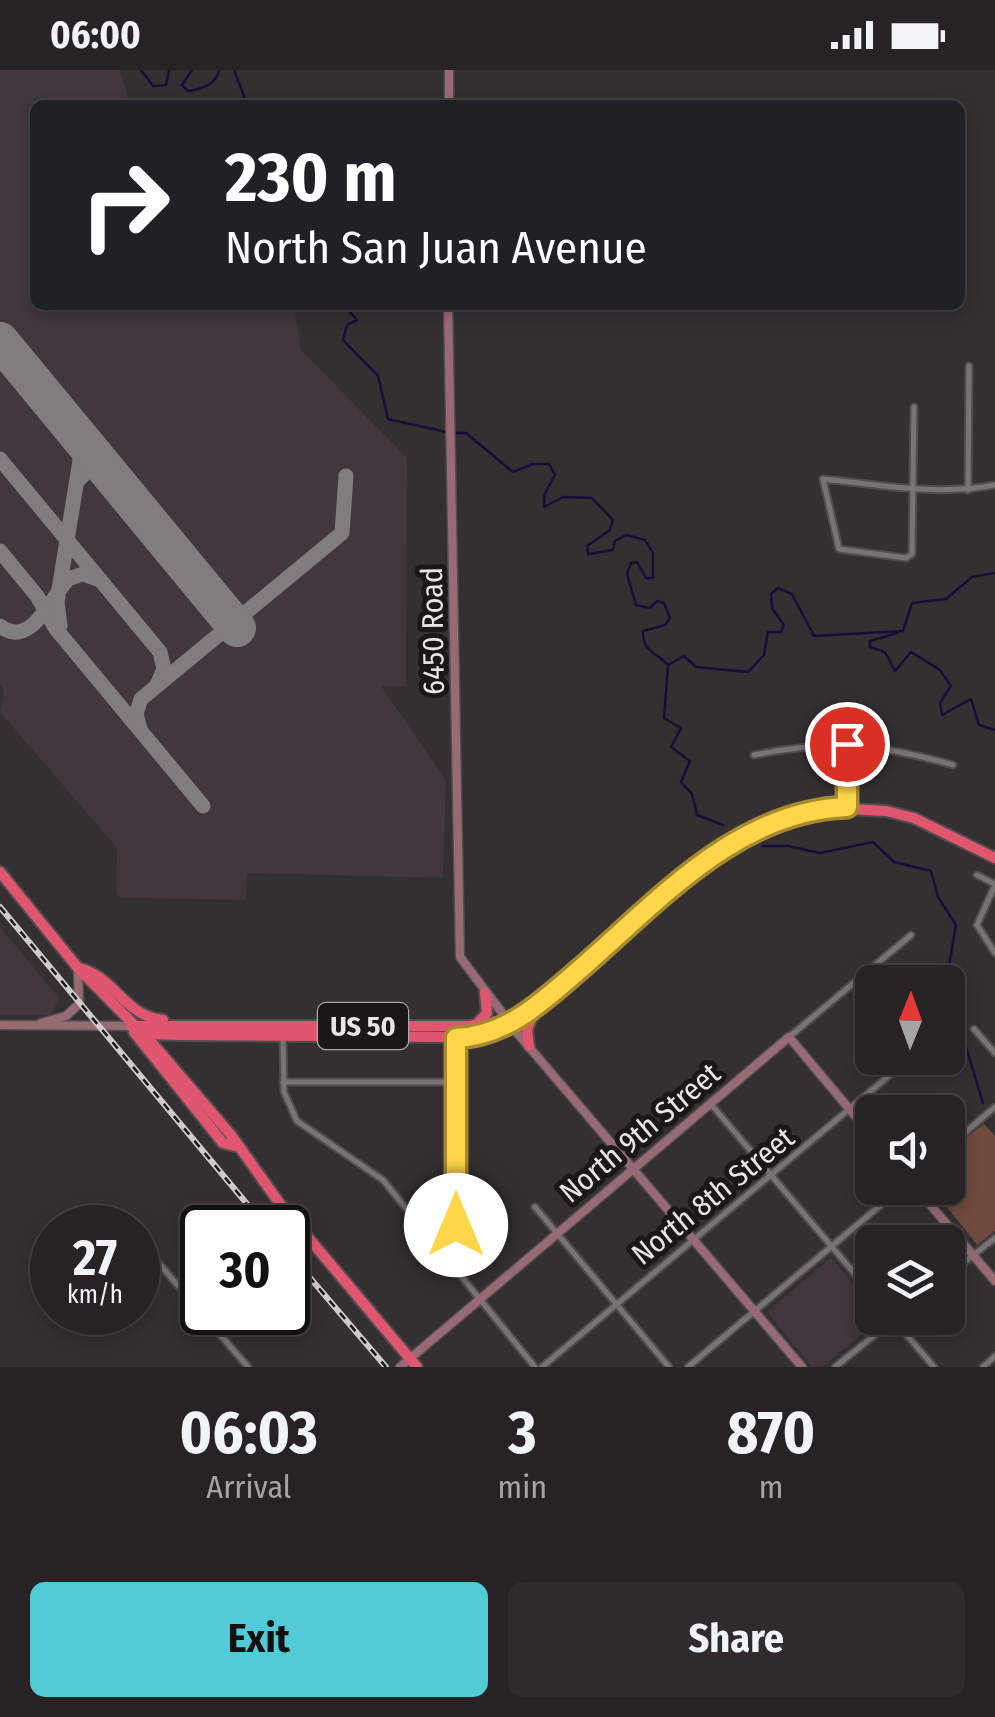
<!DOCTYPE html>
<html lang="en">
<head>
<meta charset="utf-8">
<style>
  body { margin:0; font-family:"Fira Sans Condensed",sans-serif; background:#2f2b2d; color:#f1f3f6; height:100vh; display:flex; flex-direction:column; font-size:38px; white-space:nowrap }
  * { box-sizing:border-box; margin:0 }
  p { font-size:32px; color:#a4a4a7 }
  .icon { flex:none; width:55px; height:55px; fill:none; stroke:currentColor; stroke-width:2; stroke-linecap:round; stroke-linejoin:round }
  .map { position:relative; height:1297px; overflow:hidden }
  .drawer { display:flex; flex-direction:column; background:#272325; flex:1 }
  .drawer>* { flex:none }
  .top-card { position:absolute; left:30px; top:30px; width:935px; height:210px; border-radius:15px; box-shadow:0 5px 15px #0003,0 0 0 2px #434042; background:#202124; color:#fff; overflow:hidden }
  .needle { width:65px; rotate:1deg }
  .controls { position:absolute; left:855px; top:895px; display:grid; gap:20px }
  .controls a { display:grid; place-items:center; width:110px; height:110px; border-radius:15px; background:#272325; box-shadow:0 5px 15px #0003,0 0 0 2px #434042; font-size:50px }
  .speed { position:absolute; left:30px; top:1135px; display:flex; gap:20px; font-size:50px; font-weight:700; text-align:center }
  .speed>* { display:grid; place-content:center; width:130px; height:130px; border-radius:50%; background:#272325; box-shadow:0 5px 15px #0003,0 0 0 2px #434042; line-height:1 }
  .speed small { font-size:25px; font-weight:400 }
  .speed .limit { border:5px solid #111; border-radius:15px; background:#fff; color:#111 }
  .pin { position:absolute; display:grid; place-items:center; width:85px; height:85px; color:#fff; margin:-42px; border:5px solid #fff; border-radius:50%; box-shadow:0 2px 10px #0007 }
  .me { position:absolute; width:110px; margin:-55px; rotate:0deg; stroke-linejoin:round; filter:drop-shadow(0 0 8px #0008) }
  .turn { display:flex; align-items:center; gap:35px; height:210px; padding:0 30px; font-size:45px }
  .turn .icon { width:130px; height:130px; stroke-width:2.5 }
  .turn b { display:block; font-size:70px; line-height:85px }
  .eta { display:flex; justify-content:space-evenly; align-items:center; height:170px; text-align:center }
  .eta b { font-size:60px; font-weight:700; line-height:70px }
  .button { display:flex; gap:20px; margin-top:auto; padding:20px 30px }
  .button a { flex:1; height:115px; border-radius:15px; background:#52cbd7; color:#111; font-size:40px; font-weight:700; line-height:115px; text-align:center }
  .button a+a { background:#2f2b2d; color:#f1f3f6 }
  .status { display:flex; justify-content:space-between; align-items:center; height:70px; padding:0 50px; background:#272325; direction:ltr }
  .status svg { height:28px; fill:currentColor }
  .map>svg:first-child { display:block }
</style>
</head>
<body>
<div class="status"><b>06:00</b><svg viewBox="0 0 49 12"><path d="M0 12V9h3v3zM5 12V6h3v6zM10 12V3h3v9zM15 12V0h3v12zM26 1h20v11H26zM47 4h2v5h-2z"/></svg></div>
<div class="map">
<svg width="995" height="1297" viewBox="0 0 995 1297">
  <rect width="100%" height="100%" fill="#342f31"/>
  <g fill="#41373c">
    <path d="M0 0H120L130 35H35V235H294L301 280 407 388 406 616H381L446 710 443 808 247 803 246 830 121 828 116 824 117 778 0 642 4 620 0 615Z"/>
    <path d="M0 857 60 929 50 945H0Z"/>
    <path d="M831 1188 872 1235V1248H881L822 1297H812L767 1242Z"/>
  </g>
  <path fill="#6f4a3d" d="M984 1054 995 1066V1161L977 1175 932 1118H948V1082Z"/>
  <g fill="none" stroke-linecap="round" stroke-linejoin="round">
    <g stroke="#180d3a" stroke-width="2.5">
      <path d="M141 0 153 16 166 15 169 0"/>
      <path d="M192 0 182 15 188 21C202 19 216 15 219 0"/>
      <path d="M234 0 244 26 243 35"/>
      <path d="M344 235 357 250 347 255 343 270 378 306 388 349 446 362"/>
      <path d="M454 363H466L513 402 533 394H549L555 405 544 425V437L563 427 592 428 613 450 610 460 587 476 588 484 613 480 615 471 626 465 645 470 653 483V508H646L637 492 631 493 627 504 636 535 650 538 657 531 664 533 670 548 665 555 643 561C643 583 655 581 668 595"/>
      <path d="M903 561 912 533 946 529 972 507 995 503"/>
      <path d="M897 563 870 571V577L885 582 895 601 911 582 940 600 951 616 940 633 942 645 971 629 979 655 995 660"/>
      <path d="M668 595 684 586 696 597 748 602 764 585 768 562H781L784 555 772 538 771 524 778 518 792 524 814 566 903 561"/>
      <path d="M668 596 664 648 681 658 671 677 690 691 681 712 692 724 697 745 723 755"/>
      <path d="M763 776H788L820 783 873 772 894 792 931 801 938 827 956 855 949 896 963 967 983 1033"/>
    </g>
    <g stroke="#817c7e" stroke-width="15">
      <path d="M0 389 160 582 164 599 157 615"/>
      <path d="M77 412 90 398 112 407"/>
      <path d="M0 481 37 526 56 559 203 736"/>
      <path d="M0 556C31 580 52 526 68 509L83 504 97 509"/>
      <path d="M60 556 57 532 82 378 77 364"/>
      <path d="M140 659 136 644 141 629 342 463 346 406"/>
    </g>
    <path stroke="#817c7e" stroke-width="38" d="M0 271 237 558"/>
    <g stroke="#514d4f" stroke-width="9">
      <g id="street">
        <path d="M914 337 912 484 906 488 839 479 823 409C881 415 937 426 995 415"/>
        <path d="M968 420 969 296"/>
        <path d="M754 685C828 670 881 674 953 695"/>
        <path d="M847 737 848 640"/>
        <path d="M977 805 995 814"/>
        <path d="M995 815 977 855 995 883"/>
        <path d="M974 959 995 983"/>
        <path d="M789 967 911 865"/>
        <path d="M283 968 284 1022 297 1051 383 1110 535 1297"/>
        <path d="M456 969V1198"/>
        <path d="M283 1012H455"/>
        <path d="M710 1033 872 1224"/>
        <path d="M948 1077 995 1037"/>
        <path d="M535 1137 669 1297"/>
        <path d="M126 1156 128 1158"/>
        <path d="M138 1169 248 1297"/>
        <path d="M948 1205 995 1168"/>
        <path d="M894 1250 934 1297"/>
        <path d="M542 1297 910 988"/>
        <path d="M688 1297 901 1118"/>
        <path d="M835 1297 896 1248"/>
        <path d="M983 1297 995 1286"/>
      </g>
    </g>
    <g stroke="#514d4f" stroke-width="11">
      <g id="secondary">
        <path d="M449 35V0"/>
        <path d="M448 235 460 887 518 964 802 1297"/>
        <path d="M41 953 66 946 79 934 78 898"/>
        <path d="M0 955 131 956"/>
        <path d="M916 1118 995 1211"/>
        <path d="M400 1297 789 967 872 1066"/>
      </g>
    </g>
    <g stroke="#514d4f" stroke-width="14">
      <g id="highway">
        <path d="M0 802 78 898 153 974 231 1065 280 1134 417 1297"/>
        <path d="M79 898C115 907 124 946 163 950"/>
        <path d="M478 953 487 943 485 923"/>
        <path d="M131 956 150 964 180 965 455 967 497 961 522 946 719 782 743 763 783 746 830 738 886 741 914 748 995 788"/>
        <path d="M137 956H467L510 951"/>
        <path d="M134 962 223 1073 235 1076"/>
        <path d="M529 976 527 960 535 939"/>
      </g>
    </g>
    <use href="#street" stroke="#797376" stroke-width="5"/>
    <use href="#secondary" stroke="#986a74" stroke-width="8"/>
    <use href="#highway" stroke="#e1566f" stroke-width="10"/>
    <g stroke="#cecacc" stroke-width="6">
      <g id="rail">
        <path d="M0 837 267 1158"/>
        <path d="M288 1182 386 1297"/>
      </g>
    </g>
    <use href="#rail" stroke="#1a1719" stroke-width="2.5" stroke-dasharray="8" stroke-linecap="butt"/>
  </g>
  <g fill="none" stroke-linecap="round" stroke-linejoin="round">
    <g stroke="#a68a30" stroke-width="25">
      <path id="route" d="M456 1155V968C507 966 542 932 579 900 658 832 736 741 847 737V674"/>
    </g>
    <use href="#route" stroke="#ffd54a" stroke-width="18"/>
  </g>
  <g text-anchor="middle" stroke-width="10" stroke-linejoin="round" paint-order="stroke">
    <rect fill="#1a1719" stroke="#aba7a9" stroke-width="2.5" x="318" y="933" width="90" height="46" rx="8"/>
    <g font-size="28" font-weight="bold" fill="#e9e5e7">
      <text x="363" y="966">US 50</text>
    </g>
    <g font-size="30" fill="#e9e5e7" stroke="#1a1719">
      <text transform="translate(433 561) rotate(-91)" y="10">6450 Road</text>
      <text transform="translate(640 1063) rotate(-40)" y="10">North 9th Street</text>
      <text transform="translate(713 1126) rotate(-39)" y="10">North 8th Street</text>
    </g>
  </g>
</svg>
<div class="controls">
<a><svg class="needle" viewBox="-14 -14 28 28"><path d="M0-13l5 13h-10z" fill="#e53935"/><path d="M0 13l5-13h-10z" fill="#a4a4a7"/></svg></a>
<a><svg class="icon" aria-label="sound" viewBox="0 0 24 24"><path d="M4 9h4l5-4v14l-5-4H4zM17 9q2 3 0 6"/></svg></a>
<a><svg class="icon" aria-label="layers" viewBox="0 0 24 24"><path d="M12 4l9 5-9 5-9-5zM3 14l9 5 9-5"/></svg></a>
</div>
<div class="speed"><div>27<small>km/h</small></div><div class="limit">30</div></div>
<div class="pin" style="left:847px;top:674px;background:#d93025"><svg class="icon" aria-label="arrive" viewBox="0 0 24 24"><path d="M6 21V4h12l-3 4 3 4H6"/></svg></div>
<svg class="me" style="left:456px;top:1155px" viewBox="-20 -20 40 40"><circle r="19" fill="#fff"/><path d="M0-13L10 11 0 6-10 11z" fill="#ffd54a"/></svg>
<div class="top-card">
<div class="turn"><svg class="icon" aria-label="right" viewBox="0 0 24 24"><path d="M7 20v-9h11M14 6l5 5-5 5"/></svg><div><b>230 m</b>North San Juan Avenue</div></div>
</div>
</div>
<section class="drawer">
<div class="eta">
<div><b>06:03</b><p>Arrival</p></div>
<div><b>3</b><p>min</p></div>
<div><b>870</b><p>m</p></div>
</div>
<div class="button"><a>Exit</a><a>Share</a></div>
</section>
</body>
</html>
